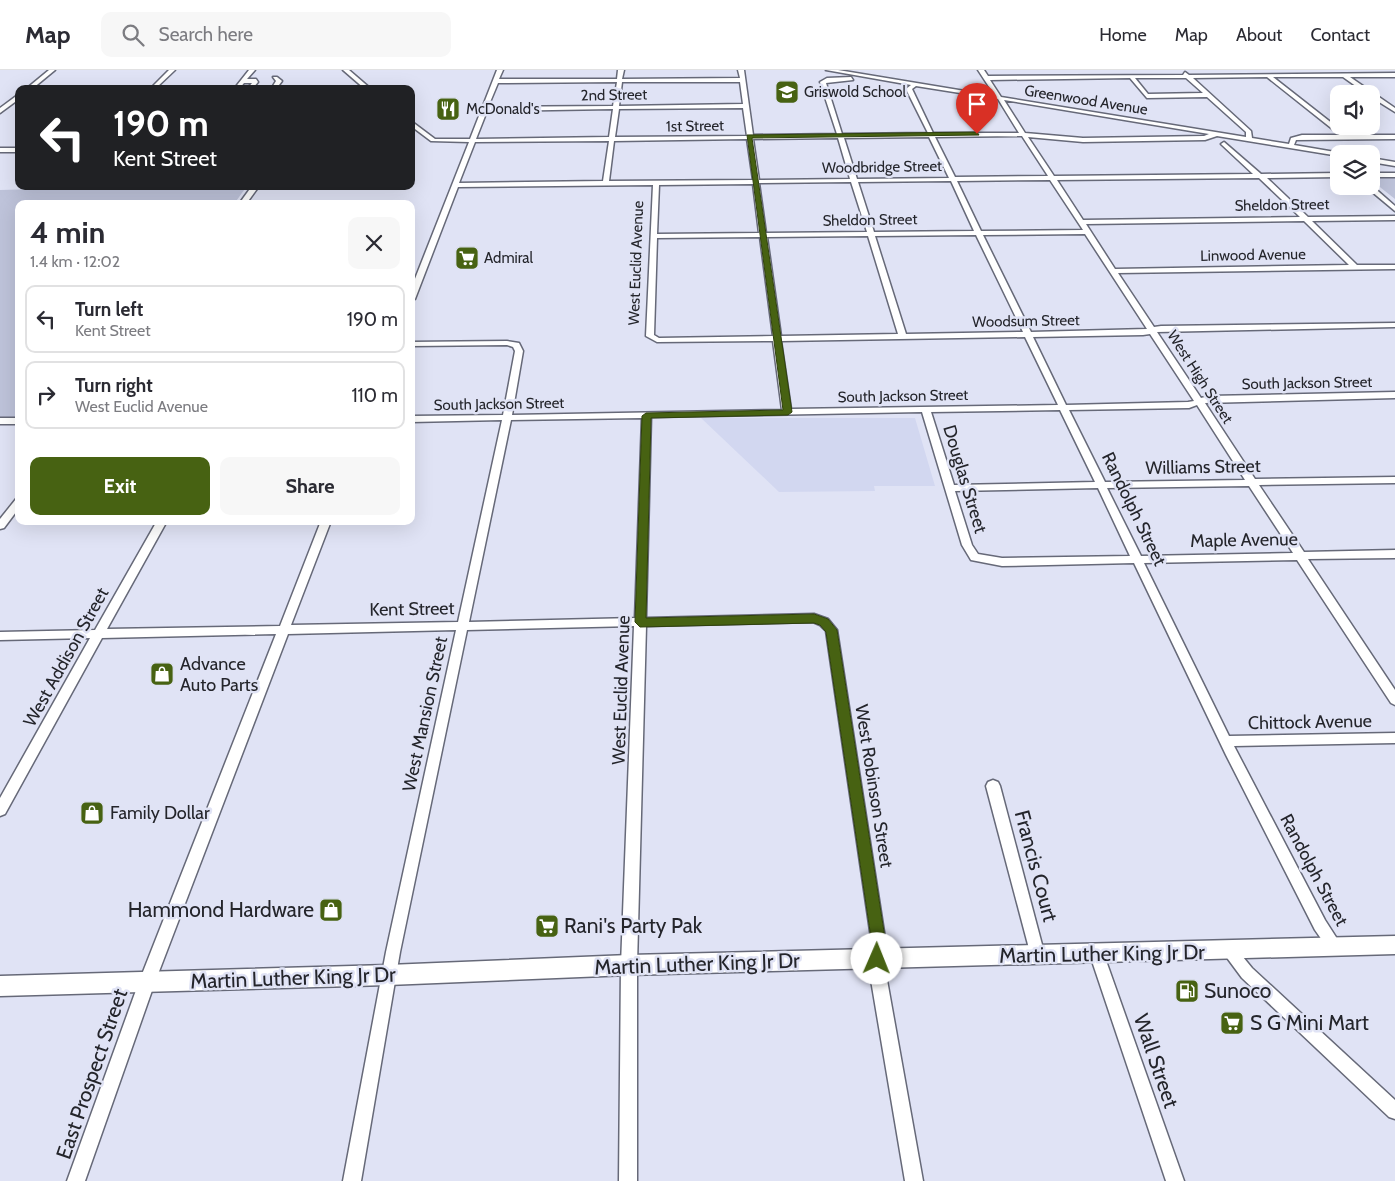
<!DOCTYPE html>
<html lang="en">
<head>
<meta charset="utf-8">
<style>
  body { margin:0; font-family:Cabin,sans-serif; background:#f7f7f7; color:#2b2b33; height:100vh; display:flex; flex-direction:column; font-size:19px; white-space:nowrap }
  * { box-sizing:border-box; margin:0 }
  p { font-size:16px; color:#7c7c81 }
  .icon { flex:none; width:28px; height:28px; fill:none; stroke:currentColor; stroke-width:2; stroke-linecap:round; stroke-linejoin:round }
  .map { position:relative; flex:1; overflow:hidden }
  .details { position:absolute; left:15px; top:130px; width:400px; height:325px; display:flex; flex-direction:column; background:#fff; border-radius:10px; box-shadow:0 5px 20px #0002 }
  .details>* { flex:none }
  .guide { position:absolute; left:15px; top:15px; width:400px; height:105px; border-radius:10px; box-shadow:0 5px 20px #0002; background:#202124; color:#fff; overflow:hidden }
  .fabs { position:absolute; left:1330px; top:15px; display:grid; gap:10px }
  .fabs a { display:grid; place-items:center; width:50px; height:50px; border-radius:10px; background:#fff; box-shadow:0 5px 20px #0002; font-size:25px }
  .pin { position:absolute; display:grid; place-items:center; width:42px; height:42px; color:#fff; margin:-51px -21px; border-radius:50% 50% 50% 0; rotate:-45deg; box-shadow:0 0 5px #0007 }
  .pin .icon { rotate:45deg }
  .me { position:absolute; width:55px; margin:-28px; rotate:1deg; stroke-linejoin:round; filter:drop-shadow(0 0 4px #0008) }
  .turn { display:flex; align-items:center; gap:18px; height:105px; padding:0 15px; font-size:22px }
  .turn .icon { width:65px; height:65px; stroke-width:2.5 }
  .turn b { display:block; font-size:35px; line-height:42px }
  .round { display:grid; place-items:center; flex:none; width:52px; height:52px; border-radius:10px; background:#f7f7f7 }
  .summary { display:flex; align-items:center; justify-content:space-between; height:85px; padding:0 15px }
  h1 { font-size:30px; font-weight:800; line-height:38px }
  .cta { display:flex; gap:10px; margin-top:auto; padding:10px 15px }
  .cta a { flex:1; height:58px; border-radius:10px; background:#476212; color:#fff; font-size:20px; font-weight:800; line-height:58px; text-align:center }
  .cta a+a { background:#f7f7f7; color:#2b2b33 }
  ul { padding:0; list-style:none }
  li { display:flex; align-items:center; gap:15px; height:68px; margin:0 10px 8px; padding:0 5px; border:2px solid #e1e1e2; border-radius:10px }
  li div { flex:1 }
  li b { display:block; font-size:19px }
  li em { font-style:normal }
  header { display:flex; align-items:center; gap:30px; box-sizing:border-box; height:70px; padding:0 25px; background:#fff; border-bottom:1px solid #e1e1e2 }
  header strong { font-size:24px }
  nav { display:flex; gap:28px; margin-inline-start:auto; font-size:18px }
  .search { width:350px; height:45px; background:#f7f7f7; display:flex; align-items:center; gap:12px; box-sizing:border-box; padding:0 18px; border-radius:10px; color:#7c7c81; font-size:19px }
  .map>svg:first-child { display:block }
</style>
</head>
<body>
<header>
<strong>Map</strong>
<div class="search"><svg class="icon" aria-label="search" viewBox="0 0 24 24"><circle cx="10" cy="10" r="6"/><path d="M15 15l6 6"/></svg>Search here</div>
<nav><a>Home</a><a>Map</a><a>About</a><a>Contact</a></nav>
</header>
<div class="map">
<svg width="1395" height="1111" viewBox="0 0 1395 1111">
  <rect width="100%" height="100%" fill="#e0e3f5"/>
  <path fill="#d2d7f0" d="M701 348H915L935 416H874L875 421 779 422Z"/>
  <g fill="#bec3da">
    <path d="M1371 107H1395V129L1371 110Z"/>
    <path d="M146 116H247L234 134H19V350L0 349V120Z"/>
  </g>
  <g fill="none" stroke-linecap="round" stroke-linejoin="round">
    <g stroke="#666978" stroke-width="3">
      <g id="minor">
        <path d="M49 0H55L32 19H26Z"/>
        <path d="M169 0H175L155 19H150Z"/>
        <path d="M249 0H255L247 9H256L258 12 252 19H247L252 13H244L239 19H234Z"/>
        <path d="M343 0H349L371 19H365Z"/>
        <path d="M497 0H503L499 9H617L618 0H624L622 9 740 8 738 0H744L753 65 837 64 820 12 827 8 851 7 853 10 826 13 842 64 928 63 906 19 911 15 826 0H838L995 26 978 0H984L988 6 1183 5 1185 2 1189 5 1395 3V7H1350L1395 38V42L1371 27V24H1367L1343 7H1273L1347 65H1395V69L1296 70 1294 75 1341 83 1339 86 1217 66 1205 70 1083 72 1028 67 1054 106 1253 104 1222 75 1221 74 1224 72 1261 104 1339 103V107L1267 108 1308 147 1395 146V150L1312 151 1357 195H1395V199L1118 203 1154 257 1161 256 1395 253V257L1157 262 1201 328 1209 326 1395 322V328L1205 333 1255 409 1395 407V413L1259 415 1304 482 1395 480V488L1308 489 1395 620V635L1391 633 1297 490 1144 493 1229 666 1395 663V673L1234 676 1325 850 1343 878 1341 883 1336 885 1331 883 1315 860 1226 685 1134 493 1002 496 971 490 962 475 922 342 651 347 646 548 814 544 828 549 837 560 885 868 884 889 887 910 923 1111H905L871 910 870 889 871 868 826 561 820 555 813 552 646 556 637 895V1111H619L621 895 634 556 467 560 400 882 361 1111H343L386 882 456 560 288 564 155 912 85 1111H67L139 912 276 564 102 568 5 744 0 746V728L90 568 0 570V562L95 560 157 451H167L107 559 280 556 321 451H331L291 555 458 552 502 350 411 352V346L503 345 515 281 513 277 507 275 411 276V272L507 271 519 273 523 281 512 345 782 340 773 271 657 272 646 266 653 115 458 117 415 229 411 231V219L469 72 431 71 411 56V51L435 69H470ZM1267 7 1340 65H1302L1291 68 1289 74 1252 68 1251 61 1193 8ZM1130 8 1147 28 1207 27 1246 62V67L1001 27 990 10ZM1135 8H1186L1203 23 1148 24ZM617 12 613 36 488 37 498 13ZM622 12H740L743 34 619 36ZM916 16 998 29 1019 63H933L912 19ZM1004 30 1209 64 1204 66 1083 68 1025 63ZM743 38 747 66 615 67 619 39ZM613 39 609 67 476 69 487 41ZM1022 66 1048 106 955 107 935 67ZM929 67 949 108 857 109 844 68ZM838 68 850 109 759 110 753 69ZM747 69 753 110 609 111 614 71ZM609 71 603 111 459 113 475 72ZM1259 108 1300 147 1083 150 1057 110ZM1050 110 1083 160 981 161 957 111ZM951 111 974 161 874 162 858 112ZM851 112 867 162 766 163 759 113ZM753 114 759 163 657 164 659 115ZM1304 151 1349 195 1115 199 1086 154ZM1085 164 1147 259 1031 262 983 165ZM976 165 1023 262 906 264 875 166ZM868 166 898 264 781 266 767 167ZM760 167 773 266 659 268 654 265 657 168ZM1150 264 1194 331 1188 332 1066 335 1033 267 1143 265ZM1025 267 1058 335 791 339 781 271ZM1197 335 1245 410 1105 412 1069 340 1189 338ZM1060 340 1095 412 954 415 931 342ZM642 348 635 548 469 552 511 350ZM1249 416 1293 483 1141 486 1107 418ZM1098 418 1130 486 1002 488 978 484 972 475 955 421Z"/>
        <path d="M273 7H277L282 11 276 19H271L276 11Z"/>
        <path d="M19 24V29L0 43V38Z"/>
        <rect x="0" y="78" width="19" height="4"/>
        <path d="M1371 88 1395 92V96L1371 92Z"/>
        <rect x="1371" y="103" width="24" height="4"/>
        <path d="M1371 115 1395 136V141L1365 116Z"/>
        <path d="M252 116H259L246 134H239Z"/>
        <rect x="0" y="348" width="19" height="6"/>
        <path d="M19 428V438L4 458 0 459V449L16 429Z"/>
        <path d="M993 710 998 712 1000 716 1045 886 1043 891 1038 893 1033 891 1031 886 986 716 988 712Z"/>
        <path d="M1229 874 1234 876 1252 898 1395 1030V1049L1389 1047 1242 908 1222 881 1224 876Z"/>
        <path d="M1097 878 1102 880 1104 885 1184 1111H1166L1090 885 1092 880Z"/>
      </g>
    </g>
    <g stroke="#666978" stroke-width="3">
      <path id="major" d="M1395 866V884L629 905 388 915 0 926V906L388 895 629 885Z"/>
    </g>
    <use href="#minor" fill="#fff" fill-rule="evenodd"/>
    <use href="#major" fill="#fff" fill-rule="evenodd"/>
  </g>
  <path fill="#476212" stroke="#2e400c" d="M977 62 979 65 752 68 792 342 788 345 651 348 646 548 814 544 828 549 837 560 885 868V889L882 894 877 896 872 894 869 889 871 868 826 562 820 555 814 553 640 557 635 552 642 346 646 343 783 340 747 65Z"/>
  <defs>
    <g id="school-square" transform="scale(1.25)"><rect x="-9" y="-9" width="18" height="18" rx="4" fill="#476212" stroke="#e0e3f5"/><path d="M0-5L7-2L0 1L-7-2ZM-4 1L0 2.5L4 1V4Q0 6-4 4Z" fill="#fff"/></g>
    <g id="restaurant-square" transform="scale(1.25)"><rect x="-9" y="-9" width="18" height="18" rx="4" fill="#476212" stroke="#e0e3f5"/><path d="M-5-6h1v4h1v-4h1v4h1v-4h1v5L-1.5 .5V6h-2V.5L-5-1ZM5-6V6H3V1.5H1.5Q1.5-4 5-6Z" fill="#fff"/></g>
    <g id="supermarket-square" transform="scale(1.25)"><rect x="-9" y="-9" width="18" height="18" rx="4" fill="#476212" stroke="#e0e3f5"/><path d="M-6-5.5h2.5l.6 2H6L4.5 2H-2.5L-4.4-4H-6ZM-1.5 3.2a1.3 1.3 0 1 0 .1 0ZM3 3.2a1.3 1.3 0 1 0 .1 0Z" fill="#fff"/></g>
    <g id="shop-square" transform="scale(1.25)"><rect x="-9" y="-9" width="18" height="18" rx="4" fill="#476212" stroke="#e0e3f5"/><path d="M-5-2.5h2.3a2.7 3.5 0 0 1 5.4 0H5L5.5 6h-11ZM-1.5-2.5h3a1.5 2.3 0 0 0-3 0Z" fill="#fff"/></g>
    <g id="fuel-square" transform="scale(1.25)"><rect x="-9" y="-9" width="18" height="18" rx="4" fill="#476212" stroke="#e0e3f5"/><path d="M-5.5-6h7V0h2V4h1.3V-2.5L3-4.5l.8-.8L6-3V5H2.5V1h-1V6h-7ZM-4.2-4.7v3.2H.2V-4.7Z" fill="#fff"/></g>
  </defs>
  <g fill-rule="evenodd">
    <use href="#school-square" x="787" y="22"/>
    <use href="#restaurant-square" x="448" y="39"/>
    <use href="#supermarket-square" x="467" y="188"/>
    <use href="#shop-square" x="162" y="604"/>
    <use href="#shop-square" x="92" y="743"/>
    <use href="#shop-square" x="331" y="840"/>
    <use href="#supermarket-square" x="547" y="856"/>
    <use href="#fuel-square" x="1187" y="921"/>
    <use href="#supermarket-square" x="1232" y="953"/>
  </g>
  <g text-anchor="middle" stroke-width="5" stroke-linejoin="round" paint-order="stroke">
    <g font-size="15" fill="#24252b" stroke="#e0e3f5" text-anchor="start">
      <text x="804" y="27">Griswold School</text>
      <text x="466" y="44">McDonald's</text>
      <text x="484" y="193">Admiral</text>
    </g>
    <g font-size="15" fill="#24252b" stroke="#e0e3f5">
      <text transform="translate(614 25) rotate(-1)" y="5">2nd Street</text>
      <text transform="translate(1086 30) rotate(9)" y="5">Greenwood Avenue</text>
      <text transform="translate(695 56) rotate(-1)" y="5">1st Street</text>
      <text transform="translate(882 97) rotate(-1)" y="5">Woodbridge Street</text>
      <text transform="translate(1282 135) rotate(-1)" y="5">Sheldon Street</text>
      <text transform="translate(870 150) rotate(-1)" y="5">Sheldon Street</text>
      <text transform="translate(1253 185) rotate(-1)" y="5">Linwood Avenue</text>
      <text transform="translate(636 193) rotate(-88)" y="5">West Euclid Avenue</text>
      <text transform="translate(1026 251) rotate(-1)" y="5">Woodsum Street</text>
      <text transform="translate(1200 307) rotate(57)" y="5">West High Street</text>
      <text transform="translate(1307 313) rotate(-1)" y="5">South Jackson Street</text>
      <text transform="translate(903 326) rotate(-1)" y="5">South Jackson Street</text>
      <text transform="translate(499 334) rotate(-1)" y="5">South Jackson Street</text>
    </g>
    <g font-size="18" fill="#24252b" stroke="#e0e3f5">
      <text transform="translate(1203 397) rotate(-1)" y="6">Williams Street</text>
      <text transform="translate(965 409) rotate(73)" y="6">Douglas Street</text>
      <text transform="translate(1134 439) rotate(64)" y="6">Randolph Street</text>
      <text transform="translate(1244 470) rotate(-1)" y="6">Maple Avenue</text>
      <text transform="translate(412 539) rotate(-1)" y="6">Kent Street</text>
      <text transform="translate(66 587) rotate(-61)" y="6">West Addison Street</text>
      <text transform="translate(621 620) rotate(-88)" y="6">West Euclid Avenue</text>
      <text transform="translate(425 644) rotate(-78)" y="6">West Mansion Street</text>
      <text transform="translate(1310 652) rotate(-1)" y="6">Chittock Avenue</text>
      <text transform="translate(874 716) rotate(81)" y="6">West Robinson Street</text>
      <text transform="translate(1314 800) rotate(62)" y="6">Randolph Street</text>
    </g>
    <g font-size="18" fill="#24252b" stroke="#e0e3f5" text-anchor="start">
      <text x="180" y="600">Advance<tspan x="180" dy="21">Auto Parts</tspan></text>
      <text x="110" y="749">Family Dollar</text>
    </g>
    <g font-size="21" fill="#24252b" stroke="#e0e3f5">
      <text transform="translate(1036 796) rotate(75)" y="7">Francis Court</text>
      <text transform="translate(1102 884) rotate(-1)" y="7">Martin Luther King Jr Dr</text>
      <text transform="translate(697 894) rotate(-2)" y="7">Martin Luther King Jr Dr</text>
      <text transform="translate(293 908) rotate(-2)" y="7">Martin Luther King Jr Dr</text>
      <text transform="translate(1156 991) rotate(71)" y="7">Wall Street</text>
      <text transform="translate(92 1004) rotate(-71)" y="7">East Prospect Street</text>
    </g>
    <g font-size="21" fill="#24252b" stroke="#e0e3f5" text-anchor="start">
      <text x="314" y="847" text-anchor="end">Hammond Hardware</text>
      <text x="564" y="863">Rani's Party Pak</text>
      <text x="1204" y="928">Sunoco</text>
      <text x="1250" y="960">S G Mini Mart</text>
    </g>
  </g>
</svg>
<div class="fabs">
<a><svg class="icon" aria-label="sound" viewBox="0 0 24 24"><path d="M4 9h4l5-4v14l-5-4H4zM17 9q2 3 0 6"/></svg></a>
<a><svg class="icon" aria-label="layers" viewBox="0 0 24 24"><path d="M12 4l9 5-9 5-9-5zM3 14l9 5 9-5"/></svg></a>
</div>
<div class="pin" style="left:977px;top:64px;background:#d93025"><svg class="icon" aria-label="arrive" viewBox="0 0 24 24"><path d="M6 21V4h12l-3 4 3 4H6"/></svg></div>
<svg class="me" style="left:877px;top:889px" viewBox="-20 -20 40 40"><circle r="19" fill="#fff"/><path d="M0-13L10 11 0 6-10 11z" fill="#476212"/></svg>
<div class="guide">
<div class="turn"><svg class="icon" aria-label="left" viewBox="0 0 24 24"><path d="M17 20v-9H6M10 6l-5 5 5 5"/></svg><div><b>190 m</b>Kent Street</div></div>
</div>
<section class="details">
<div class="summary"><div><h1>4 min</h1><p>1.4 km · 12:02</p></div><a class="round"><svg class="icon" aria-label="close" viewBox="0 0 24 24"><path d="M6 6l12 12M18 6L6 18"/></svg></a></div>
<ul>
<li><svg class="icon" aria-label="left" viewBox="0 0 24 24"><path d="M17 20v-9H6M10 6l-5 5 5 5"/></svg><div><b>Turn left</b><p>Kent Street</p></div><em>190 m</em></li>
<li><svg class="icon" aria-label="right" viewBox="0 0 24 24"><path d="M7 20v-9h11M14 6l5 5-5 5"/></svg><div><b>Turn right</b><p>West Euclid Avenue</p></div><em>110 m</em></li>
</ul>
<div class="cta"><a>Exit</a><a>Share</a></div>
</section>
</div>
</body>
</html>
